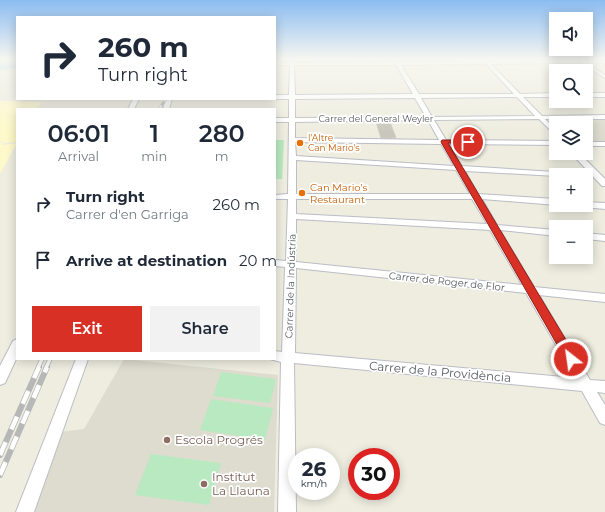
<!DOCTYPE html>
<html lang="en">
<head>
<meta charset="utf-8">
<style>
  body { margin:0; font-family:Montserrat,sans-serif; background:#f2f2f3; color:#1f2937; height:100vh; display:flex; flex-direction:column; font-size:15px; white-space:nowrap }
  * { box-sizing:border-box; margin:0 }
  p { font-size:13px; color:#747a83 }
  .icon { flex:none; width:22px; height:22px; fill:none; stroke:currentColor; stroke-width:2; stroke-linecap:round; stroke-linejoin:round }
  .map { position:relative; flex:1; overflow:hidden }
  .side { position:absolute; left:16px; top:108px; width:260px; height:252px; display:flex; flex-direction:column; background:#fff; border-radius:0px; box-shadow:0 2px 10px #0003 }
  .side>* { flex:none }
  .banner { position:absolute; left:16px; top:16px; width:260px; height:84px; border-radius:0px; box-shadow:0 2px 10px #0003; background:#fff; color:#1f2937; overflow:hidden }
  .tools { position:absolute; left:549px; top:12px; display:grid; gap:8px }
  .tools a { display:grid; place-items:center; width:44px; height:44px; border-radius:0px; background:#fff; box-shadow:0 2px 10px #0003; font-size:20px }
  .speed { position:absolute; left:288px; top:448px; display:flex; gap:8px; font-size:20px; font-weight:700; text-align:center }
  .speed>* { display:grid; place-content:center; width:52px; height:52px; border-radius:50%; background:#fff; box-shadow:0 2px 10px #0003; line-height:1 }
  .speed small { font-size:10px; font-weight:400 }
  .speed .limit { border:6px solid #d22; background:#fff; color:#111 }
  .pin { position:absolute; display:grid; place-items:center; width:34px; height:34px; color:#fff; margin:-17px; border:2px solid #fff; border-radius:50%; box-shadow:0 1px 4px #0007 }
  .me { position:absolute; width:44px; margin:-22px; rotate:330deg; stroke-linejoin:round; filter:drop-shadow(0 0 3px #0008) }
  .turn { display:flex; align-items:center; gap:14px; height:84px; padding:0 16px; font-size:18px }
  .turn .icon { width:52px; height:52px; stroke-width:2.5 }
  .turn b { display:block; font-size:28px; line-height:34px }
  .eta { display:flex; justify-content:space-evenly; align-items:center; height:68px; text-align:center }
  .eta b { font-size:24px; font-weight:600; line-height:28px }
  .primary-button { display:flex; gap:8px; margin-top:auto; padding:8px 16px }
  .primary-button a { flex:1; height:46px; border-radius:0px; background:#d93025; color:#fff; font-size:16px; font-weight:600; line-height:46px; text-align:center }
  .primary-button a+a { background:#f2f2f3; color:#1f2937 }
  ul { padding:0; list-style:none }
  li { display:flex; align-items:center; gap:12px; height:56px; padding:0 16px }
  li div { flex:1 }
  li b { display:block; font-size:15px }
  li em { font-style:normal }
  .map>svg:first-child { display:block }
</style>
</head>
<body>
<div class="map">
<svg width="605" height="512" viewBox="0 0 605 512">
  <rect width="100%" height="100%" fill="#eeede0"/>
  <g fill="#dddccf">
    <path d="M605 119V142L586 141V123H556V127L549 120Z"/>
    <path d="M124 359 278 375 274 512H33L60 432 84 429Z"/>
  </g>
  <g fill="#b9e9c0">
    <path d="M275 140H284L282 179H275Z"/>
    <path d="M221 372 276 379 270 403 213 396Z"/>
    <path d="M211 399 273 408 265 440 200 430Z"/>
    <path d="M151 454 221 463 209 505 135 495Z"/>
  </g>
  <g fill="#fef9cb">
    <path d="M0 101 42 102 37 109H17V142L1 143 4 139 0 142Z"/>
    <path d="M0 143H3V145L17 143 0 174Z"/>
  </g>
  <path fill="#9fc9ff" d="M0 60H17V68L0 70Z"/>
  <path fill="#c9c7bd" stroke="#d3cfbe" d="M376 122H390L396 138H381Z"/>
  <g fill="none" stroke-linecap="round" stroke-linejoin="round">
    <g stroke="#bbbdc4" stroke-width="2">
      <g id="minor">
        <path d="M290 60H294V63L395 62 394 60H398L399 62 484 61 483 60 489 61H605V63H587L605 75V78L581 63 491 64 520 94 556 93V97H523L542 116 605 115V119H545L556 130V136L539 119 434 120 446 140 556 141V145L448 144 462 166 570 173 574 175H556V176L465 171 478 194 556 199V205L482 199 497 225 556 230V236L500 230 534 287 605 294V302L539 295 590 380 605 381V393L597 392 605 405V425L600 423 582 391 294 363 296 512H278L281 362 270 359H275V351L282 352 285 267 275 266V260L286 261 288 199H275V195L288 194 289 122H275V118H289V99H275V95H289L290 65H275V63H290ZM486 64 514 94H419L401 65ZM294 65H396L413 94 295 95ZM517 97 535 116 432 117 421 98ZM415 98 426 117 295 118V99ZM428 120 439 140 295 138V122ZM295 142 441 144 454 166 296 156ZM296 160 456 170 470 194H296ZM296 199H472L487 224 296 214ZM296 219 490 230 522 285 296 262ZM296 268 526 293 575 378 295 353Z"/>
        <rect x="586" y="93" width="19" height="4"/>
        <path d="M133 99H139L134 109H128Z"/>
        <path d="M166 99H172L169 109H163Z"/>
        <rect x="586" y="142" width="19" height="4"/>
        <path d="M571 153H579L605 179V186H602Z"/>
        <path d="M586 202 605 203V209L583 207 582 205H586Z"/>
        <path d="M586 233 605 235V241L586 239Z"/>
        <path d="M17 339V357L5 383 0 385V366L13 341Z"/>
        <path d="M76 359H88L34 512H16Z"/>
      </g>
    </g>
    <use href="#minor" fill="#fff" fill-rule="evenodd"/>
    <g stroke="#b6b7b7" stroke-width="2.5">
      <path id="rail-far2" d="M159 109 166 99"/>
    </g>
    <g stroke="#b6b7b7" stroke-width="5">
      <g id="rail-far1">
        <path d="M38 368 42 359"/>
        <path d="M46 368 50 359"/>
      </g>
    </g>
    <g stroke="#b6b7b7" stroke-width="6">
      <g id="rail">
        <path d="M0 455 39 367"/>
        <path d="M0 475 47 367"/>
      </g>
    </g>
    <use href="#rail-far2" stroke="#fff" stroke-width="1.5" stroke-dasharray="4.5" stroke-linecap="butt"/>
    <use href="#rail-far1" stroke="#fff" stroke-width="3.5" stroke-dasharray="10" stroke-linecap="butt"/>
    <use href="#rail" stroke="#fff" stroke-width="4.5" stroke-dasharray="14" stroke-linecap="butt"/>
  </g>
  <linearGradient id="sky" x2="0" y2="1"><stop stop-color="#8bbcf1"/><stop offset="0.45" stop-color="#f7f7f1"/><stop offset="1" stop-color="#f7f7f1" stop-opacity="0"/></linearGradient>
  <rect width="605" height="132" fill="url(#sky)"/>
  <path fill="#d93025" stroke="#8d1f18" d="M442 140H468L471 142 468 144 448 143 575 355 577 359 575 362 571 363 567 362 441 142Z"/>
  <g fill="#e8710a" stroke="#fff" stroke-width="1.5">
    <circle cx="300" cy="143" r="4"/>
    <circle cx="302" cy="193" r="4"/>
  </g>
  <g fill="#8d6e63" stroke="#fff" stroke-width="1.5">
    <circle cx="167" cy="440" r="4"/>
    <circle cx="204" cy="484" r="4"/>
  </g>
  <g text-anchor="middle" stroke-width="3.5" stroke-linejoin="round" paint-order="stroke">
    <g font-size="9" fill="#595c63" stroke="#fff">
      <text x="376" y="122">Carrer del General Weyler</text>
    </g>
    <g font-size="9" fill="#c56008" stroke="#fff" text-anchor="start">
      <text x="308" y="141">l'Altre<tspan x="308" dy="10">Can Mario's</tspan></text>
    </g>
    <g font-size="10" fill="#c56008" stroke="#fff" text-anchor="start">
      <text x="310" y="191">Can Mario’s<tspan x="310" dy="12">Restaurant</tspan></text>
    </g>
    <g font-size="10" fill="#595c63" stroke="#fff">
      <text transform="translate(447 281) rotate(6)" y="4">Carrer de Roger de Flor</text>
      <text transform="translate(290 286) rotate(-88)" y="4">Carrer de la Indústria</text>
    </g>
    <g font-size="12" fill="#595c63" stroke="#fff">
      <text transform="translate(440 372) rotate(5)" y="4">Carrer de la Providència</text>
    </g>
    <g font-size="12" fill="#785e54" stroke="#fff" text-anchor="start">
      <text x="175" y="444">Escola Progrés</text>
      <text x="212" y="481">Institut<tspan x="212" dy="14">La Llauna</tspan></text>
    </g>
  </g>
</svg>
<div class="tools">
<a><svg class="icon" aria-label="sound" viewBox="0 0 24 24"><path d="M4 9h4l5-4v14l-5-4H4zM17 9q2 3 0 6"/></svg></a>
<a><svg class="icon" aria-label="search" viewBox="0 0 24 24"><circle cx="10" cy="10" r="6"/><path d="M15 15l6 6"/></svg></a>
<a><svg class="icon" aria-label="layers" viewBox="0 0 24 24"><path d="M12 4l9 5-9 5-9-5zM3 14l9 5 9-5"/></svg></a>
<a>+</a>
<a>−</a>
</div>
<div class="speed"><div>26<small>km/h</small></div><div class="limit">30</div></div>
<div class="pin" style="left:468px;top:142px;background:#d93025"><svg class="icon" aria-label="arrive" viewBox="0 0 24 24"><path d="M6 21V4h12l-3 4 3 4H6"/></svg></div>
<svg class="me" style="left:571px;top:359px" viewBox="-20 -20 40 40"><circle r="17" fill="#d93025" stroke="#fff" stroke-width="3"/><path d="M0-11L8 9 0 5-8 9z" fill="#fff"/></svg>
<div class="banner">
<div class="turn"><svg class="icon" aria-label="right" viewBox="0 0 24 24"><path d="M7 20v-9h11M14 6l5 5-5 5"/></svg><div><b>260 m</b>Turn right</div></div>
</div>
<section class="side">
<div class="eta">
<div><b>06:01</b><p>Arrival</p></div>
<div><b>1</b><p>min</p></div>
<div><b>280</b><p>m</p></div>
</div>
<ul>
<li><svg class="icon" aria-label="right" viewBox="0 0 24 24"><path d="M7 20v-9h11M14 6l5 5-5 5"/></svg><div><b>Turn right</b><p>Carrer d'en Garriga</p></div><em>260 m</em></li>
<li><svg class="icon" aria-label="arrive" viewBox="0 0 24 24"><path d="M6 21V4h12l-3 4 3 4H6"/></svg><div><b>Arrive at destination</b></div><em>20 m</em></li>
</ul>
<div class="primary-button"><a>Exit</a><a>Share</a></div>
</section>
</div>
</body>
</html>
